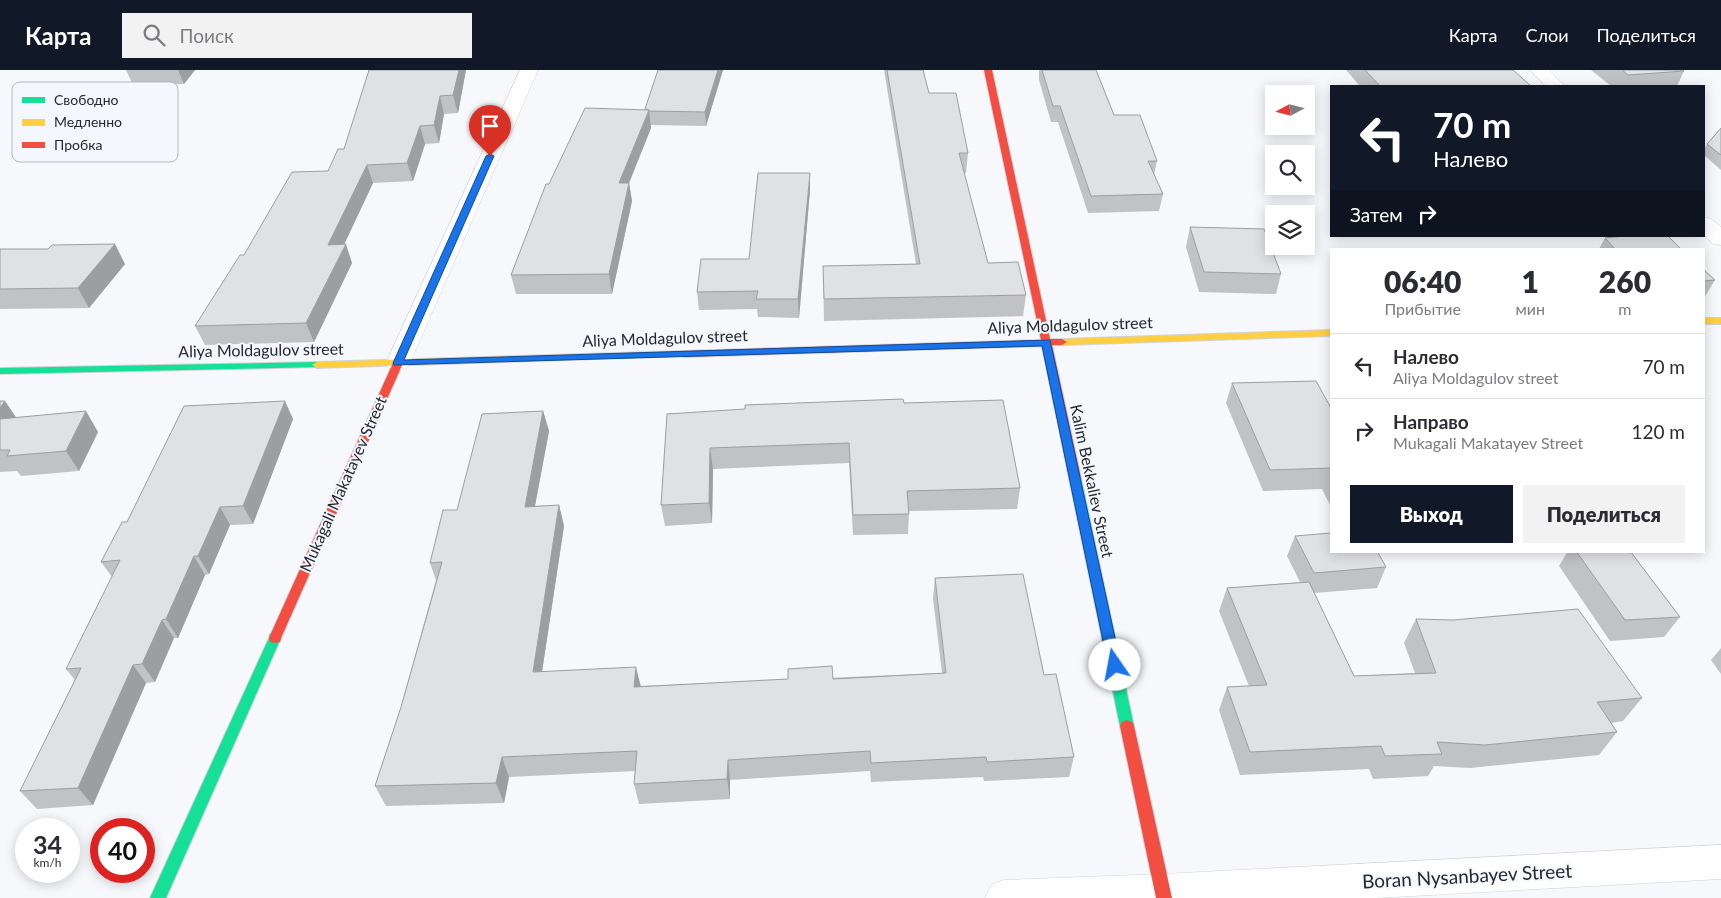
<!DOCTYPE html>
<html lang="ru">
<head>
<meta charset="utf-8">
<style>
  body { margin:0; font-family:Lato,sans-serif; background:#f2f2f3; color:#2b2b33; height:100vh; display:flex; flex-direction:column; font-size:19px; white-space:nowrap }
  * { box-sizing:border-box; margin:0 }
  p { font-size:16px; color:#7c7c81 }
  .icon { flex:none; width:28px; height:28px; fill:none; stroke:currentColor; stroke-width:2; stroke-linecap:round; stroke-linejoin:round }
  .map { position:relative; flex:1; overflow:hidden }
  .drawer { position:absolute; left:1330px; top:178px; width:375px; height:305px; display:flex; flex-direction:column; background:#fff; border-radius:0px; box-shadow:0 2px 12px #0003 }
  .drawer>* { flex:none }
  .guide { position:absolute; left:1330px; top:15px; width:375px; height:152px; border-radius:0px; box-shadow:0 2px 12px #0003; background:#111827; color:#fff; overflow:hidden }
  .needle { width:32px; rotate:263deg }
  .buttons { position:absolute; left:1265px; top:15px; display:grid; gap:10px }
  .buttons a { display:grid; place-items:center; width:50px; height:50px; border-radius:0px; background:#fff; box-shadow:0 2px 12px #0003; font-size:25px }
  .speed { position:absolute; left:15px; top:748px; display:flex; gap:10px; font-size:25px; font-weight:700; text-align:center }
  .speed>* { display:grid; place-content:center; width:65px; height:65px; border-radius:50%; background:#fff; box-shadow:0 2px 12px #0003; line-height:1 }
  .speed small { font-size:12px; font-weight:400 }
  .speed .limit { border:8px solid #d22; background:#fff; color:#111 }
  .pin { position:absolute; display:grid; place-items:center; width:42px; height:42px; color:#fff; margin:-51px -21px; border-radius:50% 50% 50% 0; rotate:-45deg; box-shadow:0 0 5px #0007 }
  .pin .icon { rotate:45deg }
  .me { position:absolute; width:55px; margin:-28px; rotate:348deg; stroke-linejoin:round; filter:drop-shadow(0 0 4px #0008) }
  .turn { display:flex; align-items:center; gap:18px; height:105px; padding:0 20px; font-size:22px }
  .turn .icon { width:65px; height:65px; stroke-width:2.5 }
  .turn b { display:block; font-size:35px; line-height:42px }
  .then { display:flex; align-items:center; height:48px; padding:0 20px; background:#0003; gap:10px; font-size:19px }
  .eta { display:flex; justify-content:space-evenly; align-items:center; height:85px; text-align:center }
  .eta b { font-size:30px; font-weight:800; line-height:35px }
  .cta { display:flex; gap:10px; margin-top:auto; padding:10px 20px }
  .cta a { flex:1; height:58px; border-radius:0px; background:#111827; color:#fff; font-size:20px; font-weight:800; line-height:58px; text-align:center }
  .cta a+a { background:#f2f2f3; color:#2b2b33 }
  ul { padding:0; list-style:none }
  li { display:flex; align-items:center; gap:15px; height:65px; padding:0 20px; border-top:1px solid #e1e1e2 }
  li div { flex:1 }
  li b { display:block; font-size:19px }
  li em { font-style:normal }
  header { display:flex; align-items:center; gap:30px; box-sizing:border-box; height:70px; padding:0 25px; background:#111827; color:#fff }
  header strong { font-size:24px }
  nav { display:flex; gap:28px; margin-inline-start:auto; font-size:18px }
  .search { width:350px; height:45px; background:#f2f2f3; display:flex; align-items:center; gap:12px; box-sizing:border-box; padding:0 18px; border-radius:0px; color:#7c7c81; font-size:19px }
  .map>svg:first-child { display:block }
</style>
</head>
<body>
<header>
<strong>Карта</strong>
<div class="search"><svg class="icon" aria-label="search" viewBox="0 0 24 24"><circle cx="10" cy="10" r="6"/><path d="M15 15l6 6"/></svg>Поиск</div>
<nav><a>Карта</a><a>Слои</a><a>Поделиться</a></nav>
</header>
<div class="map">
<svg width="1721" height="828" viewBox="0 0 1721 828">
  <rect width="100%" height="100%" fill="#f6f8fb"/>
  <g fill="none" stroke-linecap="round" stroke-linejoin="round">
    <g stroke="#d0d3d8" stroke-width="1">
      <g id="street">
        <path d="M520 0H538L410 293 407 298 398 301 389 298 386 293Z"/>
        <path d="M1530 0H1549L1565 16H1546Z"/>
        <path d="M1704 147 1711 149 1721 157V175L1713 174 1704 164Z"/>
        <path d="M1721 775V809L1376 828H985L991 815 1004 810 1163 804Z"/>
      </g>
    </g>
    <g stroke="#d0d3d8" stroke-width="2">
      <g id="fast">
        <path d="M317 292 322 295 321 297 0 304V298Z"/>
        <path d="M1075 404 1081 408 1134 656 1132 660 1127 662 1122 660 1120 656 1069 408Z"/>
        <path d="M275 563 280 564 281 568 166 828H150L269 568 270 564Z"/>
      </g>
    </g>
    <g stroke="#d0d3d8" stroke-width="2">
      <g id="slow">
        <rect x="1704" y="248" width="17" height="6"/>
        <path d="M1331 260V266L1062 275 1057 272 1062 269Z"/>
        <path d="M684 281 688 282 689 284 688 286 317 298 312 295 317 292Z"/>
      </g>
    </g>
    <g stroke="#d0d3d8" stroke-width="2">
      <g id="jam">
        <path d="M984 0H992L1050 269H1062L1067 272 1062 275H1052L1081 408 1075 412 1069 408 1042 276 684 287 679 284 684 281 1041 270Z"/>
        <path d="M398 290 403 293 281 568 280 572 275 573 270 572 269 568 393 293Z"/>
        <path d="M1127 650 1132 652 1134 656 1172 828H1156L1120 656 1122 652Z"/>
      </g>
    </g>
    <use href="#street" fill="#fefefe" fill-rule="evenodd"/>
    <use href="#fast" fill="#16e098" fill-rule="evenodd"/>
    <use href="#slow" fill="#ffcf43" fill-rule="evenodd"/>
    <use href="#jam" fill="#f24e42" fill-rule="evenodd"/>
  </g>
  <g fill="#c0c2c5">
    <path d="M126 0H195L184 14 133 15Z"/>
    <path d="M466 0 458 43 444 44 439 73 425 74 413 111 373 113 344 174 352 193 314 272 205 275 195 256 244 185 328 101 344 79Z"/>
    <path d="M658 0H723L706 56 651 55V58L629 113 632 131 612 224H516L511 205 549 114 645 39Z"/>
    <path d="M884 0H923L929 23 968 83 966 103H964L988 193 1026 225 1023 246 824 251 823 196 916 194Z"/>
    <path d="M1039 0H1096L1114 45 1157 91 1154 105 1163 124 1159 141 1088 143 1058 52H1051L1039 10Z"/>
    <path d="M1346 0H1513L1531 16H1360Z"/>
    <path d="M1591 0H1683L1684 1 1677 16H1611Z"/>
    <path d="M1721 58V100L1704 85V80L1707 74Z"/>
    <path d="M810 120 799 248 758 247 757 239 699 240 697 222 749 189Z"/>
    <path d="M1190 157 1281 204 1276 224 1199 222 1186 177Z"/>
    <path d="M1614 166H1668L1681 179H1599L1605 168 1614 167Z"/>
    <path d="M0 179 125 194 89 238 0 239Z"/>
    <path d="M1704 200 1715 210 1704 228Z"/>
    <path d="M1232 313 1331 338V437L1322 419 1263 421 1226 333Z"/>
    <path d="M0 331H5L16 347 98 362 79 401 21 406 17 401 0 402Z"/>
    <path d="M904 333 1020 418 1017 439 909 441 908 464 853 465 849 393 713 399 712 453 665 456 661 435 667 344Z"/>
    <path d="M543 341 549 361 535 436 559 435 564 456 542 601 640 616 942 603 933 528 935 508 1044 605 1074 687 1069 707 984 711 983 707 871 712 870 701 730 710V729L639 734 634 714 635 701 509 707 504 733 386 736 375 716 401 637 436 510 430 493 457 440Z"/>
    <path d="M293 349 253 454 230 455 209 504 205 505 178 568H174L155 612 146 613 93 735 37 739 20 721 75 610 66 599 112 507 101 492 127 452Z"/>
    <path d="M1295 466 1386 497 1377 518 1314 523 1354 606 1415 603 1404 573 1416 549 1642 628 1623 651 1611 653 1617 662 1599 685 1470 698 1434 696 1428 706 1373 709 1369 699 1240 705 1219 640 1227 617 1249 616 1219 541 1227 518 1300 512 1287 486Z"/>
    <path d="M1568 481H1630L1680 547 1664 567 1610 571 1559 496Z"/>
    <path d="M1721 578V604L1711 590Z"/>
  </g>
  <g fill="#9c9ea0">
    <path d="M178 0H195L184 14Z"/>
    <path d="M459 0H466L458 43 453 25Z"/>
    <path d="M718 0H723L706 56 705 42Z"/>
    <path d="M440 26 444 44 439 73 434 55Z"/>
    <path d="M649 40 651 58 629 113 632 131 612 224 609 204 619 113Z"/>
    <path d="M420 56 425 74 413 111 407 93Z"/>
    <path d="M367 95 373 113 335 194 328 175Z"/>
    <path d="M810 103V120L799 248 798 229Z"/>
    <path d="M115 174 125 194 89 238 78 218Z"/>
    <path d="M346 174 352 193 314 272 306 253Z"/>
    <path d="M5 331 18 351 0 359V338Z"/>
    <path d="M285 331 293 349 253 454 243 436Z"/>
    <path d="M86 341 98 362 79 401 66 381Z"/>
    <path d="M543 341 549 361 531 457 525 437Z"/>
    <path d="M710 378 713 399 712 453 709 433Z"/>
    <path d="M559 435 564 456 539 622 533 602Z"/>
    <path d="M220 437 230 455 209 504 198 486Z"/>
    <path d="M194 486 205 505 178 568 166 549Z"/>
    <path d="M162 550 174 568 155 612 142 594Z"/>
    <path d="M133 595 146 613 93 735 78 718Z"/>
    <path d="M636 597 641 617H634Z"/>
    <path d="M502 687 509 707 504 733 496 713Z"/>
    <path d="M728 690 730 710V729L727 709Z"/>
  </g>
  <g fill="#dfe1e5" stroke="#9c9ea0">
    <path d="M369 0H459L453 25 440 26 434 55 420 56 407 93 367 95 328 175 346 174 306 253 195 256 240 185H244L292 102 328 101 338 79H344Z"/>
    <path d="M658 0H718L705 42 648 41 649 40 645 39Z"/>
    <path d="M887 0H923L929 23H956L968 83H959L988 193 1018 192 1026 225 824 229 823 196 920 194Z"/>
    <path d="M1042 0H1096L1114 45H1140L1157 91H1148L1163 124 1091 126 1060 36H1053Z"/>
    <path d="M1365 0H1513L1531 16H1380Z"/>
    <path d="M1622 0H1683L1684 1 1628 5Z"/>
    <path d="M585 38 649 40 619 113H629L609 204 511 205 546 114H549Z"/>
    <path d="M1721 58V85L1707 74Z"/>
    <path d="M758 103H810L798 229H756L758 221 697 222 701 189H749Z"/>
    <path d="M1190 157 1264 159 1281 204 1204 202Z"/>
    <path d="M1624 166H1668L1681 179H1615L1605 168Z"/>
    <path d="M115 174 78 218 0 219V179H48L52 175Z"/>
    <path d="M1704 200 1715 210 1704 211Z"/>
    <path d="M1316 311 1331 338V402L1330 398 1270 400 1232 313Z"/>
    <path d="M903 329 904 333 1003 330 1020 418 907 421 909 444 853 445 849 373 710 378 709 433 661 435 667 344 745 339V335Z"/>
    <path d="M0 331H5L0 338Z"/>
    <path d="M285 331 243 436 220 437 198 486H194L166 549 162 550 142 594 133 595 78 718 20 721 81 598 66 599 120 490 101 492 122 452H127L184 336Z"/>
    <path d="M86 341 66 381 7 386 10 380H0V349Z"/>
    <path d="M543 341 525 437 559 435 533 602 636 597 634 617 788 609V599L832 596 833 609 946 603 935 508 1023 504 1044 605 1056 604 1074 687 987 692 986 687 871 693 870 681 728 690 727 709 634 714 637 681 502 687 496 713 375 716 401 637 442 492 430 493 443 440H457L482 344Z"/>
    <path d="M1331 463V481H1377L1386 497 1314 503 1295 466Z"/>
    <path d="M1576 481H1630L1680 547 1625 550Z"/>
    <path d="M1309 512 1354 606 1436 603 1416 549 1453 550 1578 539 1642 628 1597 632 1617 662 1485 675 1437 672 1442 684 1385 686 1381 676 1250 682 1227 617 1267 615 1227 518Z"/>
  </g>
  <path fill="#1a73e8" stroke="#114b97" d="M490 84 494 86 404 290 1050 270 1121 595 1119 598H1110L1108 595 1042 276 394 295 393 293 486 86Z"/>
  <g text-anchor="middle" stroke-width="4" stroke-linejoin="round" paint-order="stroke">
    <g font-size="16" fill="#25282d" stroke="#f4f7fd">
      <text transform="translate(1070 255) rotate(-2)" y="6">Aliya Moldagulov street</text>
      <text transform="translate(665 268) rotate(-2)" y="6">Aliya Moldagulov street</text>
      <text transform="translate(261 280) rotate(-1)" y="6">Aliya Moldagulov street</text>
      <text transform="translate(1092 411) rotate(78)" y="6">Kalim Bekkaliev Street</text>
      <text transform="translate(343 414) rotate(-66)" y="6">Mukagali Makatayev Street</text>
    </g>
    <g font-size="19" fill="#25282d" stroke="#f4f7fd">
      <text transform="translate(1467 806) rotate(-3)" y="7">Boran Nysanbayev Street</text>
    </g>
  </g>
  <rect x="12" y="12" width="166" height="80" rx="8" fill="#f4f7fd" stroke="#b6b9bf" stroke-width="1"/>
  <rect x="22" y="27" width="23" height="6" fill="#16e098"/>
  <rect x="22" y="49" width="23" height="7" fill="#ffcf43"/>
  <rect x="22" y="72" width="23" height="6" fill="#f24e42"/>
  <g font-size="14" fill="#25282d">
    <text x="54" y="35">Свободно</text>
    <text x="54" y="57">Медленно</text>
    <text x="54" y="80">Пробка</text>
  </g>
</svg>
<div class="buttons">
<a><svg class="needle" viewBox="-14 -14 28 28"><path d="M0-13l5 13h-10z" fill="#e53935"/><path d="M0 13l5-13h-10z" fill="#7c7c81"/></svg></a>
<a><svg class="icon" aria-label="search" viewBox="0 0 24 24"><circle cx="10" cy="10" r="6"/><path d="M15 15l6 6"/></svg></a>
<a><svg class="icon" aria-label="layers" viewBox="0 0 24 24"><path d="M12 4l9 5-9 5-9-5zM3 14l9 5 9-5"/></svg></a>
</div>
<div class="speed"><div>34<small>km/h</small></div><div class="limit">40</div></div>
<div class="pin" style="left:490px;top:86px;background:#d93025"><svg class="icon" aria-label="arrive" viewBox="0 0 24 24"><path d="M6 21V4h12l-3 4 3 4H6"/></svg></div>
<svg class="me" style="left:1115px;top:595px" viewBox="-20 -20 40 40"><circle r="19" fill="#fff"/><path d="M0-13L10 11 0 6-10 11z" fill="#1a73e8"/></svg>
<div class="guide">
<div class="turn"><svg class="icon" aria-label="left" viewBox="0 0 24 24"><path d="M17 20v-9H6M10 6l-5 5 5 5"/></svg><div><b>70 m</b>Налево</div></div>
<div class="then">Затем<svg class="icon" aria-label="right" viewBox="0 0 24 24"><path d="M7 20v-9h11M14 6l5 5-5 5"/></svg></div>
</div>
<section class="drawer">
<div class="eta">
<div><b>06:40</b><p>Прибытие</p></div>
<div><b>1</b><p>мин</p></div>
<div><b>260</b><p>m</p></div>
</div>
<ul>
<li><svg class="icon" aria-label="left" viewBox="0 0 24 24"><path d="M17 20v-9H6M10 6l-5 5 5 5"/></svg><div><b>Налево</b><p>Aliya Moldagulov street</p></div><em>70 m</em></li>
<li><svg class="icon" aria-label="right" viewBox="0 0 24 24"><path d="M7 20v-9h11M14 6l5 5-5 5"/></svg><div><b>Направо</b><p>Mukagali Makatayev Street</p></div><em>120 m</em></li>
</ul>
<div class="cta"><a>Выход</a><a>Поделиться</a></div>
</section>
</div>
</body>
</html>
